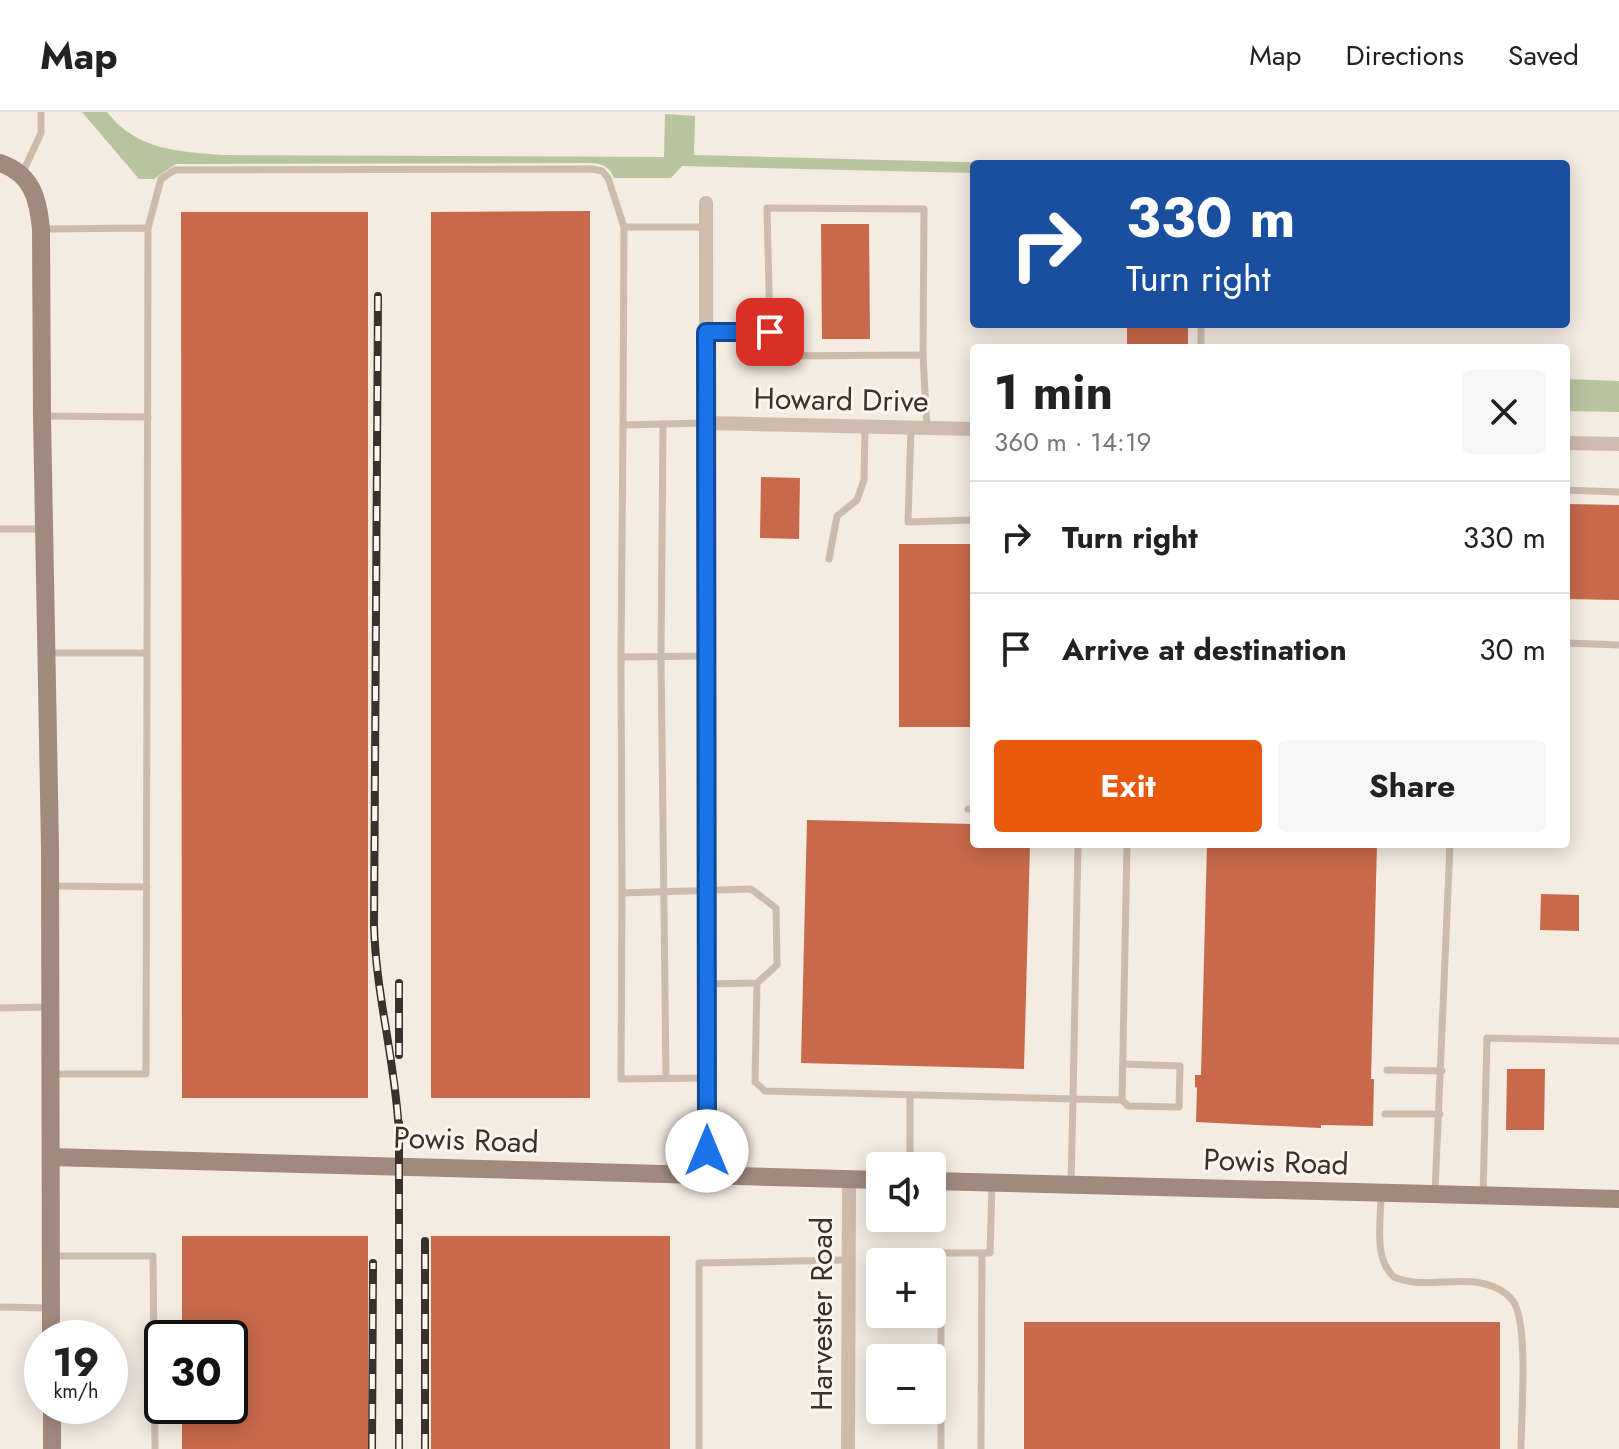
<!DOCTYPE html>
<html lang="en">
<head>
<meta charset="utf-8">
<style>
  body { margin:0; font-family:Jost,sans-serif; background:#f6f6f6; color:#222; height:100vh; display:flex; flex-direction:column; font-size:30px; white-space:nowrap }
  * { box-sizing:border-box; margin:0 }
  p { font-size:26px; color:#767676 }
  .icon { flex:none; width:44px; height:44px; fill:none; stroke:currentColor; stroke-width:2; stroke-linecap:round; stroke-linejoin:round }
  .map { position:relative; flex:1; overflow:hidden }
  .details { position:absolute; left:970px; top:232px; width:600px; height:504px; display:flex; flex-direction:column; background:#fff; border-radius:8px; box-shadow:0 4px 20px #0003 }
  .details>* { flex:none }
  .top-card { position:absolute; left:970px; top:48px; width:600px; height:168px; border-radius:8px; box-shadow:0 4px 20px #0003; background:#1a4fa0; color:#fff; overflow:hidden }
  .fabs { position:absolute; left:866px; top:1040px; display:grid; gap:16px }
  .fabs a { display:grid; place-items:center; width:80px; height:80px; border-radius:8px; background:#fff; box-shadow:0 4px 20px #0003; font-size:40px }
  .speed { position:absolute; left:24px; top:1208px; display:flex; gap:16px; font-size:40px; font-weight:700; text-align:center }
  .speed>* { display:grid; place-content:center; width:104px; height:104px; border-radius:50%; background:#fff; box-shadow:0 4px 20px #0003; line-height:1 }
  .speed small { font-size:20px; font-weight:400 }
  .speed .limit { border:4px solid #111; border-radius:12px; background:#fff; color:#111 }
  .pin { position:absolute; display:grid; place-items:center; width:68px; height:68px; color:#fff; margin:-34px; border-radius:16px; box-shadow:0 4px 12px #0006 }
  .me { position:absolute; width:88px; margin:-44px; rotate:0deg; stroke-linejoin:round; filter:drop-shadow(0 0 6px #0008) }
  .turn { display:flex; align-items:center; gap:28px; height:168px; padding:0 24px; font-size:36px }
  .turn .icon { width:104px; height:104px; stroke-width:2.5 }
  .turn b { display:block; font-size:56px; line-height:68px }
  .round { display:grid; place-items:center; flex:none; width:84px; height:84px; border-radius:8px; background:#f6f6f6 }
  .head { display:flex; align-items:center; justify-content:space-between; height:136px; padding:0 24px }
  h1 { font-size:48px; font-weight:700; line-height:60px }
  .button { display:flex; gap:16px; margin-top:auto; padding:16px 24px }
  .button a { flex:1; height:92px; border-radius:8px; background:#ea580c; color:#fff; font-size:32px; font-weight:700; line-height:92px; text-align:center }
  .button a+a { background:#f6f6f6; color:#222 }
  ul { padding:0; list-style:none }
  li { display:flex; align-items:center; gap:24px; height:112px; padding:0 24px; border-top:2px solid #e0e0e0 }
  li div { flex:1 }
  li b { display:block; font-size:30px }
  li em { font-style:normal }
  header { display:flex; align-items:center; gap:48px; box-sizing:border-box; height:112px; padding:0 40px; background:#fff; border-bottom:2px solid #e0e0e0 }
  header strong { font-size:38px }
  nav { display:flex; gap:44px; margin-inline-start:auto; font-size:28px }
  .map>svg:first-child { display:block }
</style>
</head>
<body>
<header>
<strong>Map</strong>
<nav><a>Map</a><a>Directions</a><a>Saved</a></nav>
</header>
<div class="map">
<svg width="1619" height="1337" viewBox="0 0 1619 1337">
  <rect width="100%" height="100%" fill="#f4ebe1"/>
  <g fill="#b8c4a0">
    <path d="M82 0H107C136 38 179 40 223 43L664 45 665 2 695 4 694 43 1040 52H974V61L682 54 671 66H614C609 54 603 52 591 51L176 52 154 67H139Z"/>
    <path d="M1566 267 1619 269V300L1566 299Z"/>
  </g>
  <g fill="#c8694b">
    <path d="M590 99V986H431V100Z"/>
    <path d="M181 100H368V986H182Z"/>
    <path d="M821 112H869L870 227H822Z"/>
    <rect x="1127" y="212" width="61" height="24"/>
    <path d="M761 365 800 366 799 427 760 426Z"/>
    <path d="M1566 392 1619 393V488L1566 487Z"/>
    <rect x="899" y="432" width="75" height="183"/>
    <path d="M807 708 974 712V732H1030L1024 957 801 951Z"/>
    <path d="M1207 732H1377L1371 967H1374L1373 1014 1321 1013V1016L1196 1010 1197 976 1195 975V963H1201Z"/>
    <path d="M1541 782 1579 783V819L1540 818Z"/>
    <path d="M1507 957H1545L1544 1018H1506Z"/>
    <path d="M182 1124H368V1337H182V1294H230V1226H182Z"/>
    <rect x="431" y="1124" width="239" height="213"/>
    <rect x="1024" y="1210" width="476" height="127"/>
  </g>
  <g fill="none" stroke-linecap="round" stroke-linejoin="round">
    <g stroke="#cdbbac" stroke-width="7">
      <path d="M22 62 41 21V0"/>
      <path d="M148 116 161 67 175 58 592 57 602 59 608 66 624 115"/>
      <path d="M44 117 148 116 146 962H53"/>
      <path d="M1201 212V236"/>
      <path d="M707 220H770L769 244 923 243 927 316"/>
      <path d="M770 220 767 96 924 97 923 243"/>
      <path d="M42 304 148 305"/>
      <path d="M705 311 623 313 624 115H706"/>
      <path d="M663 312 661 545 666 966"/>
      <path d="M623 313 621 545 706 544"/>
      <path d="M911 316 908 410 974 408"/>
      <path d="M1566 378 1619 380"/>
      <path d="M0 417H41"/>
      <path d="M829 447 837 404 857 388 864 368 865 315"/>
      <path d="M1566 531 1619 533"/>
      <path d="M48 541H147"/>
      <path d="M621 545 622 781 751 777 776 796 777 853 757 871 706 872"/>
      <path d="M968 697H974"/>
      <path d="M1078 732 1073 987 1122 988 1127 732"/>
      <path d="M53 774 147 775"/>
      <path d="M622 781 621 967 706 966"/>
      <path d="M757 871 755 970 765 979 1073 987 1071 1072"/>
      <path d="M0 896 48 895"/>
      <path d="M1387 958 1442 959"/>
      <path d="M1122 988 1128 994 1179 995 1180 954 1123 952"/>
      <path d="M1385 1002H1440"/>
      <path d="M910 1054V984"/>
      <path d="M1435 1080 1450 732"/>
      <path d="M1381 1084C1381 1109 1373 1146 1394 1165 1419 1176 1448 1167 1475 1170 1489 1172 1504 1177 1513 1189 1529 1211 1521 1306 1521 1337"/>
      <path d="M1483 1084 1487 926 1619 929"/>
      <path d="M53 1144H153L155 1337"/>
      <path d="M0 1195 50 1196"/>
      <path d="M699 1337V1151L848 1148"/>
      <path d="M941 1337V1141H990L992 1073"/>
      <path d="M981 1337 982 1141"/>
    </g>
    <g stroke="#cdbbac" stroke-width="14">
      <path d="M706 91 707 1063"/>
      <path d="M706 311 974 317"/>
      <path d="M1566 331 1619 332"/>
      <path d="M848 1337 849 1067"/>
    </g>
    <g stroke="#a18a7d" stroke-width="18">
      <path d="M0 51C32 62 38 86 41 117L42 304 50 735 51 1226"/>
      <path d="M51 1045 880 1068"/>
      <path d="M932 1069 1619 1087"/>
      <path d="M52 1294V1337"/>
    </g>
    <g stroke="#3b302b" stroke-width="8">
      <g id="rail">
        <path d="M378 184 374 814C376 884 396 952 399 1022"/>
        <path d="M399 871V943"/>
        <path d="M372 1337 373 1151"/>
        <path d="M399 1337V1011"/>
        <path d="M425 1337V1129"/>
      </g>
    </g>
    <use href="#rail" stroke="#fbf5ee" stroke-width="5" stroke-dasharray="15" stroke-linecap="butt"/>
  </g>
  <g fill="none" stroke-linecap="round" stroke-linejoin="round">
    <g stroke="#114b97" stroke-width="20">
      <path id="route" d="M707 1039 706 220H770"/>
    </g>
    <use href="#route" stroke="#1a73e8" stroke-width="14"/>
  </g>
  <g text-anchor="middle" stroke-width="6" stroke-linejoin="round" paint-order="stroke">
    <g font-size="30" fill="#3b302b" stroke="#fbf5ee">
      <text transform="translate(841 288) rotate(1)" y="10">Howard Drive</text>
      <text transform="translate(466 1028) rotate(2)" y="10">Powis Road</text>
      <text transform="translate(1276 1050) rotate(2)" y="10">Powis Road</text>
      <text transform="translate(822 1202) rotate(-90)" y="10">Harvester Road</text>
    </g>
  </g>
</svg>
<div class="fabs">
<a><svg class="icon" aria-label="sound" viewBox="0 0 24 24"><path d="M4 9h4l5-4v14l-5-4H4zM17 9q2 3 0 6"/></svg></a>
<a>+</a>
<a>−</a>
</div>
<div class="speed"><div>19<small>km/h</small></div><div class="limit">30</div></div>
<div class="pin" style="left:770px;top:220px;background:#d93025"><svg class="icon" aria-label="arrive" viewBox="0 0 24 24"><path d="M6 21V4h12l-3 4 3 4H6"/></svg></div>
<svg class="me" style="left:707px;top:1039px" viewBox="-20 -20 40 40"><circle r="19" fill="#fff"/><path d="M0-13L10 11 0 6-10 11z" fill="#1a73e8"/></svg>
<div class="top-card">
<div class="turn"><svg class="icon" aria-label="right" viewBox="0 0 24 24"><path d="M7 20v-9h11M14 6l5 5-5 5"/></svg><div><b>330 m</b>Turn right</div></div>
</div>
<section class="details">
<div class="head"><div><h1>1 min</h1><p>360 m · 14:19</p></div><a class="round"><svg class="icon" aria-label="close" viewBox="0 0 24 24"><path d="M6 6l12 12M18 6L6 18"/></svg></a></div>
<ul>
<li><svg class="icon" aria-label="right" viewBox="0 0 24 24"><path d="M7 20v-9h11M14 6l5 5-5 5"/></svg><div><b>Turn right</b></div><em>330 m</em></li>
<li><svg class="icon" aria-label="arrive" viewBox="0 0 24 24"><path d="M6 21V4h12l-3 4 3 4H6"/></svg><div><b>Arrive at destination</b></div><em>30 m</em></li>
</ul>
<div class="button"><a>Exit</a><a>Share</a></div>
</section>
</div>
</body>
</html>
